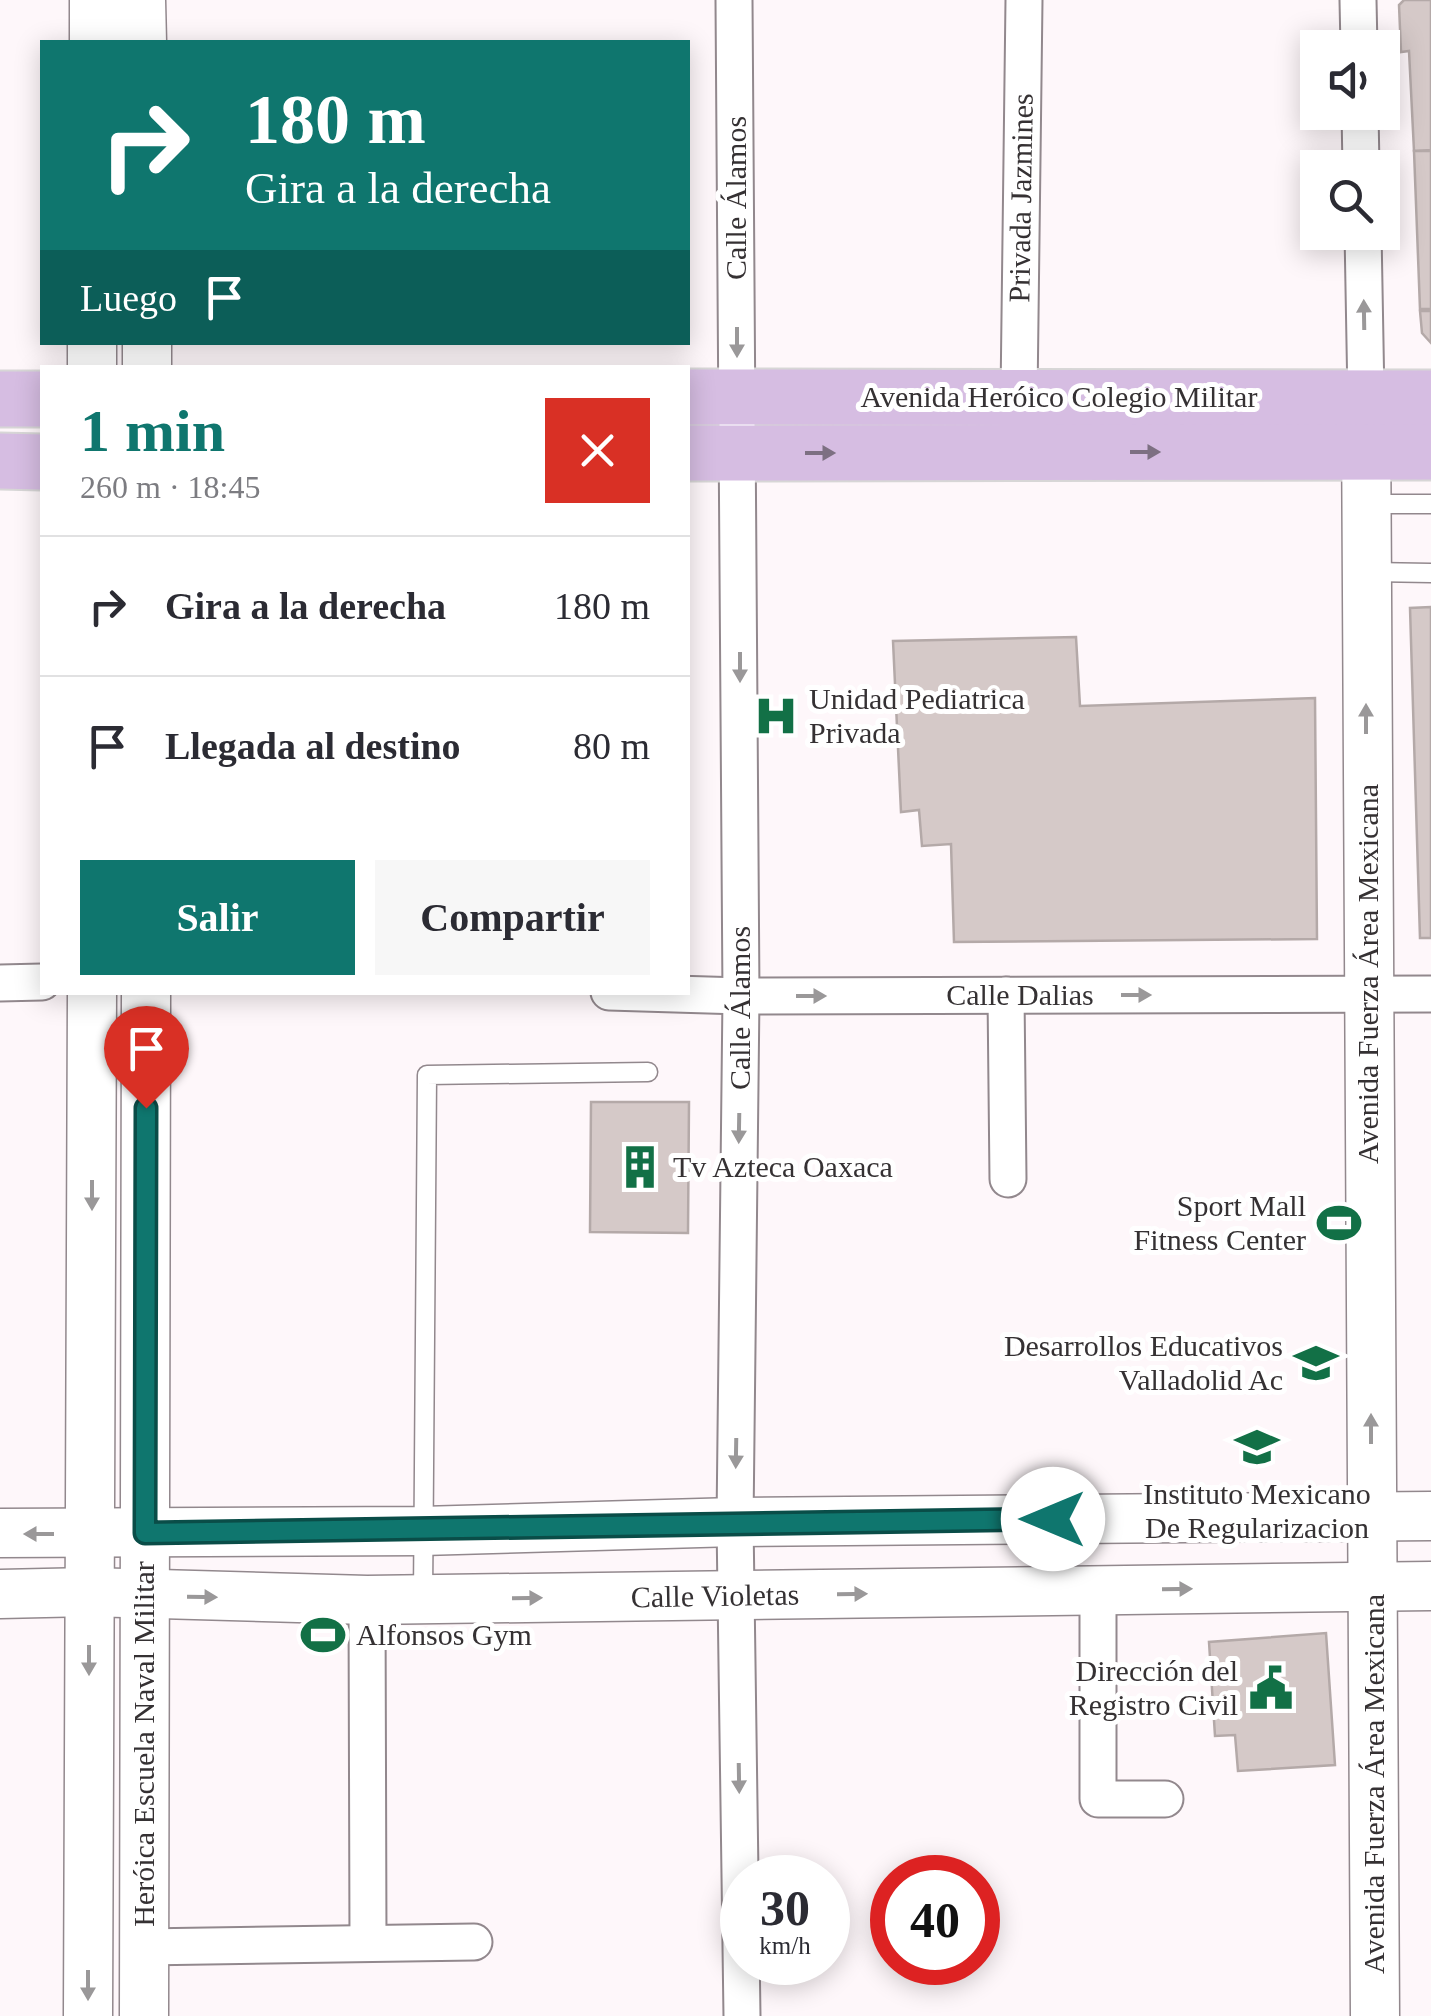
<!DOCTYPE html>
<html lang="es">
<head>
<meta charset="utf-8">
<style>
  body { margin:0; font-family:"Times New Roman",serif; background:#f7f7f7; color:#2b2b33; height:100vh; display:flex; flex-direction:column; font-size:38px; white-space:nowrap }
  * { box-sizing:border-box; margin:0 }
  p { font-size:32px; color:#7c7c81 }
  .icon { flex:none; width:55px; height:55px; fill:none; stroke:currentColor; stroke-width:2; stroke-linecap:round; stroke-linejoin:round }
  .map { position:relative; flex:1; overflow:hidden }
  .drawer { position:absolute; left:40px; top:365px; width:650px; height:630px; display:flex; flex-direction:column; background:#fff; border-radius:0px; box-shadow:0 5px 25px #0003 }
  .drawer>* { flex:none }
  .guide { position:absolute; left:40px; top:40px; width:650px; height:305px; border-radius:0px; box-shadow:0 5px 25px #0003; background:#0f766e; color:#fff; overflow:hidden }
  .buttons { position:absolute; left:1300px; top:30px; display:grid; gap:20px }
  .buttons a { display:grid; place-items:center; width:100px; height:100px; border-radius:0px; background:#fff; box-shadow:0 5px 25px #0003; font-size:50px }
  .speed { position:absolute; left:720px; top:1855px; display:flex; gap:20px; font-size:50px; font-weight:700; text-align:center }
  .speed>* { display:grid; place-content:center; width:130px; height:130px; border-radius:50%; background:#fff; box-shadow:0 5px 25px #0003; line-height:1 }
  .speed small { font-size:25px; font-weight:400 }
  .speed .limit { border:15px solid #d22; background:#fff; color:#111 }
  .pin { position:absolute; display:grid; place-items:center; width:85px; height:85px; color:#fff; margin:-102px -42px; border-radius:50% 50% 50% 0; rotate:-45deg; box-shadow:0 0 10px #0007 }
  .pin .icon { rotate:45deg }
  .me { position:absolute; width:110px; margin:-55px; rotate:270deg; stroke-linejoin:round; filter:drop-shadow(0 0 8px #0008) }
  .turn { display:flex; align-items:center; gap:35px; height:210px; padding:0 40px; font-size:45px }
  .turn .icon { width:130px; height:130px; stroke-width:2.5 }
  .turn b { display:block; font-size:70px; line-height:85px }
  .then { display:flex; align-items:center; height:95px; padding:0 40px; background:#0003; gap:20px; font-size:38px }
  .round { display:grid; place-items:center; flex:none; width:105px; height:105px; border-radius:0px; background:#f7f7f7 }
  .head { display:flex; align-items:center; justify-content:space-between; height:170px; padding:0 40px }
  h1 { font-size:60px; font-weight:800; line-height:75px; color:#0f766e }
  .primary-button { display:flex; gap:20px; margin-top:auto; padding:20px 40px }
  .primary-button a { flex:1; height:115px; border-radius:0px; background:#0f766e; color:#fff; font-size:40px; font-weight:800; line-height:115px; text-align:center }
  .primary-button a+a { background:#f7f7f7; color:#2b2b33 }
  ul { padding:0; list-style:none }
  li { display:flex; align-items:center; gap:30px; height:140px; padding:0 40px; border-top:2px solid #e1e1e2 }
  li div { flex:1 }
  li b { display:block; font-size:38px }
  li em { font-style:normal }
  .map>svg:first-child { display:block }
</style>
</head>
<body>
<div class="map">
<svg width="1431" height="2016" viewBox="0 0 1431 2016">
  <rect width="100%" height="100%" fill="#fef7fa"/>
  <g fill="#d5c9c8" stroke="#b4a9a8" stroke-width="2.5">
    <path d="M1404 0H1431V150L1414 151 1409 51 1401 52 1399 5Z"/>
    <path d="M1414 151H1431V309H1420Z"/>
    <path d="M1420 311H1431V343L1422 333Z"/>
    <path d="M1431 607V938H1420L1410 608Z"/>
    <path d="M1076 637 1080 706 1315 698 1317 939 954 942 951 844 922 846 919 810 901 812 893 641Z"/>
    <path d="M591 1102H689L688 1233 590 1232Z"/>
    <path d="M1326 1633 1335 1765 1238 1771 1235 1735 1215 1736 1209 1642Z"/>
  </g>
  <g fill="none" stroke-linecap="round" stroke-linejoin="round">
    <g stroke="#92888d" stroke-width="21">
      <g id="lane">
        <path d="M1367 504H1431"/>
        <path d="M1371 572 1431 573"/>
        <path d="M423 1598 427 1075 648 1072"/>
      </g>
    </g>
    <g stroke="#92888d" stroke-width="39">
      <g id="street">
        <path d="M734 0 741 996 735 1522 742 2016"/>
        <path d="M1358 0 1359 48"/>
        <path d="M1360 112 1361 168"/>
        <path d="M1363 232 1366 398"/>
        <path d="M1019 396 1024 0"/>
        <path d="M0 983 42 982"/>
        <path d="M609 992 741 996 1431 994"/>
        <path d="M1006 995 1008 1179"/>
        <path d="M1098 1590V1799H1165"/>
        <path d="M367 1600 368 1941"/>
        <path d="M143 1947 474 1942"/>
      </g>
    </g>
    <g stroke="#92888d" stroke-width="51">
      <g id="secondary">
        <path d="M141 0 142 42"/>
        <path d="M94 42V0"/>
        <path d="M147 342V368"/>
        <path d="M92 368V342"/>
        <path d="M1366 415 1375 2016"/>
        <path d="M0 1533 422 1531 735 1522 1431 1516"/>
        <path d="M0 1594 89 1592 367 1600 1431 1586"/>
        <path d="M88 2016 92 992"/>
        <path d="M144 2016 146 992"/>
      </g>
    </g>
    <g stroke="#d7d6d6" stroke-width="59">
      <g id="primary">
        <path d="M688 397 1431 398"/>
        <path d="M0 399H42"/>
        <path d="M688 453 1431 452"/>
        <path d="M0 461 42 462"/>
      </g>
    </g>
    <use href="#lane" stroke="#fff" stroke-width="18"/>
    <use href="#street" stroke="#fff" stroke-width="35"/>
    <use href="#secondary" stroke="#fff" stroke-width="48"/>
    <use href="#primary" stroke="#d6bde2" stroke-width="55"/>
  </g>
  <defs><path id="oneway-solid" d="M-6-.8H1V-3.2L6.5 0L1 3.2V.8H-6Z" transform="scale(2.5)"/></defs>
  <g fill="#9a9899">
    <use href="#oneway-solid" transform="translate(1364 315) rotate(-91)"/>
    <use href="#oneway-solid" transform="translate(737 342) rotate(90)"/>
    <use href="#oneway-solid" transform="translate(740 667) rotate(90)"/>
    <use href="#oneway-solid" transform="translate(1366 719) rotate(-90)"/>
    <use href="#oneway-solid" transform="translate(1136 995)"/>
    <use href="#oneway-solid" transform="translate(811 996)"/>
    <use href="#oneway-solid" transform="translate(739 1128) rotate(91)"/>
    <use href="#oneway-solid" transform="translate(92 1195) rotate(90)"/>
    <use href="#oneway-solid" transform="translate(1371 1429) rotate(-90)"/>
    <use href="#oneway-solid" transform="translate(736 1453) rotate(91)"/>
    <use href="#oneway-solid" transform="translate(39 1534) rotate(-180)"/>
    <use href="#oneway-solid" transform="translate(1177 1589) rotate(-1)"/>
    <use href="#oneway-solid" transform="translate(852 1594) rotate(-1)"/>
    <use href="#oneway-solid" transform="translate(202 1597) rotate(1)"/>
    <use href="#oneway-solid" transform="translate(527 1598) rotate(-1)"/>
    <use href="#oneway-solid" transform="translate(89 1660) rotate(90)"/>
    <use href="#oneway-solid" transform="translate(739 1778) rotate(89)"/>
    <use href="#oneway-solid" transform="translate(88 1985) rotate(90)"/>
  </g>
  <g fill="#7d7082">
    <use href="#oneway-solid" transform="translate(1145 452)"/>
    <use href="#oneway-solid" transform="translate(820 453)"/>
  </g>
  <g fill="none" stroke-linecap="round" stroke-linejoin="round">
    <g stroke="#0a4d48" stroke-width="25">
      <path id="route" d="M146 1108 145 1533 1053 1519"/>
    </g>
    <use href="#route" stroke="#0f766e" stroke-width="18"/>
  </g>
  <defs>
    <g id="hospital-bare" transform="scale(3.45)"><path d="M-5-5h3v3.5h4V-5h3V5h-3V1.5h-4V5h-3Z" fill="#127046" stroke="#fff" stroke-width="2.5" paint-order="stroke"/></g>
    <g id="building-bare" transform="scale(3.45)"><path d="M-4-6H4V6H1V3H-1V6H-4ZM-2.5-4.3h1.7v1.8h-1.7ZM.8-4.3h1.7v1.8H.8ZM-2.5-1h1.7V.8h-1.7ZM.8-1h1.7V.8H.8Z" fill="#127046" stroke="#fff" stroke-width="2.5" paint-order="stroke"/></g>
    <g id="stadium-bare" transform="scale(3.45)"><path d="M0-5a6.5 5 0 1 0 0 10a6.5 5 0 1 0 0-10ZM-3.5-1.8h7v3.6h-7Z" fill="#127046" stroke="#fff" stroke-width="2.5" paint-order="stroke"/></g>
    <g id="school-bare" transform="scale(3.45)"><path d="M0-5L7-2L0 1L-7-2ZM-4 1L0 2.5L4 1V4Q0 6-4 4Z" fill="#127046" stroke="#fff" stroke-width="2.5" paint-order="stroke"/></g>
    <g id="civic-bare" transform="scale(3.45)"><path d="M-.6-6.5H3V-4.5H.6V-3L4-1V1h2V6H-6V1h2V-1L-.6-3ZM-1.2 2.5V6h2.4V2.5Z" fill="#127046" stroke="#fff" stroke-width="2.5" paint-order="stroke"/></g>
  </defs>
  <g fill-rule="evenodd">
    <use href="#hospital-bare" x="776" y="716"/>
    <use href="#building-bare" x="640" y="1167"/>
    <use href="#stadium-bare" x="1339" y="1223"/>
    <use href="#school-bare" x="1316" y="1363"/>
    <use href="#school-bare" x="1257" y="1447"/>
    <use href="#stadium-bare" x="323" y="1635"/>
    <use href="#civic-bare" x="1271" y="1688"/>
  </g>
  <g text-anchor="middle" stroke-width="10" stroke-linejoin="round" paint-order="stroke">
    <g font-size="30" fill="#353133" stroke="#fff">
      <text transform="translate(736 198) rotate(-90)" y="10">Calle Álamos</text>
      <text transform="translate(1021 198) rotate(-89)" y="10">Privada Jazmines</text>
      <text x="1059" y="407">Avenida Heróico Colegio Militar</text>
      <text transform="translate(1368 974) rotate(-90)" y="10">Avenida Fuerza Área Mexicana</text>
      <text x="1020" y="1005">Calle Dalias</text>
      <text transform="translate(740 1008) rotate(-90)" y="10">Calle Álamos</text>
      <text transform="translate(715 1596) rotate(-1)" y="10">Calle Violetas</text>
      <text transform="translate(144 1744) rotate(-90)" y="10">Heróica Escuela Naval Militar</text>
      <text transform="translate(1374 1784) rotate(-90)" y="10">Avenida Fuerza Área Mexicana</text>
    </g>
    <g font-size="30" fill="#353133" stroke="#fff" text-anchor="start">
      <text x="809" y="709">Unidad Pediatrica<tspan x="809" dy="34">Privada</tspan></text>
      <text x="673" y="1177">Tv Azteca Oaxaca</text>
      <text x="1306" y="1216" text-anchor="end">Sport Mall<tspan x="1306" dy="34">Fitness Center</tspan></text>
      <text x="1283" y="1356" text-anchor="end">Desarrollos Educativos<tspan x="1283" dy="34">Valladolid Ac</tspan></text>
      <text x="1257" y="1504" text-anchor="middle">Instituto Mexicano<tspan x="1257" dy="34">De Regularizacion</tspan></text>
      <text x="356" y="1645">Alfonsos Gym</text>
      <text x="1238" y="1681" text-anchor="end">Dirección del<tspan x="1238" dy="34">Registro Civil</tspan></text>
    </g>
  </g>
</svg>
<div class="buttons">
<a><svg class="icon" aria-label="sound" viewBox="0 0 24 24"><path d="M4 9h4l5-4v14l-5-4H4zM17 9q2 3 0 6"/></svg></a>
<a><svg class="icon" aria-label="search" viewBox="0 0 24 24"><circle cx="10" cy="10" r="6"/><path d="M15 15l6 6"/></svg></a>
</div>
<div class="speed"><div>30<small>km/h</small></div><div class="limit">40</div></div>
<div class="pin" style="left:146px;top:1108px;background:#d93025"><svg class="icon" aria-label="arrive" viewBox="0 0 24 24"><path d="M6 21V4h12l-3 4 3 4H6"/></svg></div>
<svg class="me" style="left:1053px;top:1519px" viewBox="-20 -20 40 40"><circle r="19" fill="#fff"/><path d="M0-13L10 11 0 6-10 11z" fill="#0f766e"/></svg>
<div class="guide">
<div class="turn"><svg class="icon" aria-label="right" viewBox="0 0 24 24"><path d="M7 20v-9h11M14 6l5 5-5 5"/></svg><div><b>180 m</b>Gira a la derecha</div></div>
<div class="then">Luego<svg class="icon" aria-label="arrive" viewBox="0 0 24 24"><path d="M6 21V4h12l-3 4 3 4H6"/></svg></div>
</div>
<section class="drawer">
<div class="head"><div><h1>1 min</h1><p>260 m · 18:45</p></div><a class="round" style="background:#d93025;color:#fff"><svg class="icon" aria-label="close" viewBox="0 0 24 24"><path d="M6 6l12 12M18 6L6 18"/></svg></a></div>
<ul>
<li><svg class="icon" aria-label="right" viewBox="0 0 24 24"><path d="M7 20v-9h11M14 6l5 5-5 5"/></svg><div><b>Gira a la derecha</b></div><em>180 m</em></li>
<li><svg class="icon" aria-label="arrive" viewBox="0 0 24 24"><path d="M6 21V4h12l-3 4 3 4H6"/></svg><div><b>Llegada al destino</b></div><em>80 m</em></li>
</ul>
<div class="primary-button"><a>Salir</a><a>Compartir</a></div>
</section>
</div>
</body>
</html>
